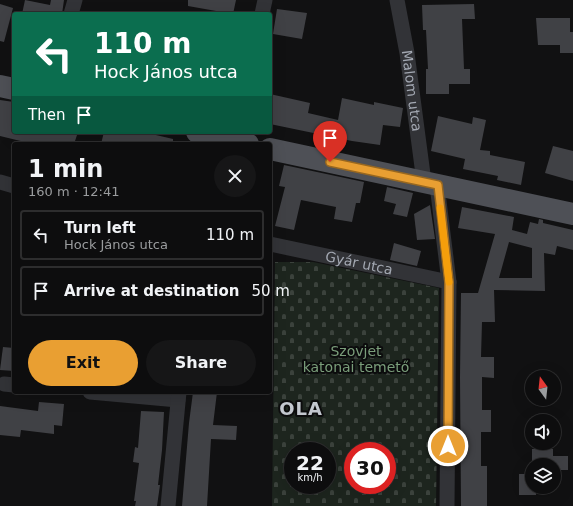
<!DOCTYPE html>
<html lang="en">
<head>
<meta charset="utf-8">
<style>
  body { margin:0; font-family:"DejaVu Sans",sans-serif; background:#161617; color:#f1f3f6; height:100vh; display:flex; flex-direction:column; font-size:15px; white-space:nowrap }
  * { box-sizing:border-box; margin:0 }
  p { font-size:13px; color:#9a9c9e }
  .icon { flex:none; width:22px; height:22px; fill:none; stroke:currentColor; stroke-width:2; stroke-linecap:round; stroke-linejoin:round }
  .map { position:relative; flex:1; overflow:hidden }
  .drawer { position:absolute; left:12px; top:142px; width:260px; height:252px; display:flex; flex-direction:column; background:#0d0d0e; border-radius:4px; box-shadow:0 4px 16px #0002,0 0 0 1px #2d2d2e }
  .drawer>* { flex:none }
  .banner { position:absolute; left:12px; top:12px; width:260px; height:122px; border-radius:4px; box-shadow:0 4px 16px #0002,0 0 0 1px #2d2d2e; background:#0b6e4f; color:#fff; overflow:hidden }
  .needle { width:26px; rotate:345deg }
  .controls { position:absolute; left:525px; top:370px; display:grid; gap:8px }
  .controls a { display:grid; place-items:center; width:36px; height:36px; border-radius:50%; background:#0d0d0e; box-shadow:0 4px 16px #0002,0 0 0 1px #2d2d2e; font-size:20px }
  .speed { position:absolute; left:284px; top:442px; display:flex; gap:8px; font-size:20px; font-weight:700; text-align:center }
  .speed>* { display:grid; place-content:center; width:52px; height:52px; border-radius:50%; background:#0d0d0e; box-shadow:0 4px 16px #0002,0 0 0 1px #2d2d2e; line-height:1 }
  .speed small { font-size:10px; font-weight:400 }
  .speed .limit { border:6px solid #d22; background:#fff; color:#111 }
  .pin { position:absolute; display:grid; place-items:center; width:34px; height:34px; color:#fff; margin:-41px -17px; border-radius:50% 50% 50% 0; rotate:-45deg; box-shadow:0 0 4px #0007 }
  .pin .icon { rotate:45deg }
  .me { position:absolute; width:44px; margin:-22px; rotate:0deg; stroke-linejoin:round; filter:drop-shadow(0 0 3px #0008) }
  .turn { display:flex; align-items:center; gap:14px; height:84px; padding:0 16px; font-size:18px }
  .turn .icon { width:52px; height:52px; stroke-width:2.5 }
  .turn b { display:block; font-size:28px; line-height:34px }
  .then { display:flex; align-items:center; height:38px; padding:0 16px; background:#0003; gap:8px; font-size:15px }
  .round { display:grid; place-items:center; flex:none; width:42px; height:42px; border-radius:21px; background:#161617 }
  .summary { display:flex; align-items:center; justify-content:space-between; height:68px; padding:0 16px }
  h1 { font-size:24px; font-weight:700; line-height:30px }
  .cta { display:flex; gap:8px; margin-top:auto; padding:8px 16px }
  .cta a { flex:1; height:46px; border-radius:24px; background:#e99f32; color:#111; font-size:16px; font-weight:700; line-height:46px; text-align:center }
  .cta a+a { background:#161617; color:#f1f3f6 }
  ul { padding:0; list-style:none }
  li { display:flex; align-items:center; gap:12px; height:50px; margin:0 8px 6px; padding:0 8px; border:2px solid #2d2d2e; border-radius:4px }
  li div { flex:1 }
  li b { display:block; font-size:15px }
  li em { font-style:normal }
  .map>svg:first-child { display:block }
</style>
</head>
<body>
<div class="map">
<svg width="573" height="506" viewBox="0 0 573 506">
  <defs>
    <pattern id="cemetery-stones" width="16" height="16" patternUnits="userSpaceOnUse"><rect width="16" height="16" fill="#1d251e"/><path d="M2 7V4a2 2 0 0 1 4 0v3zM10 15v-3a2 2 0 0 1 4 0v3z" fill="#3b423c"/></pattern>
  </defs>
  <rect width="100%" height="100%" fill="#111112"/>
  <path fill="url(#cemetery-stones)" fill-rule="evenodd" d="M275 262H313L439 288 436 506H272ZM293 451H327V485H293ZM353 451H387V485H353Z"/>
  <g fill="#404145" fill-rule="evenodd">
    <path d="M25 0 50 5 51 0H64L62 14H22Z"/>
    <path d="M188 0H236L233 14 188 6Z"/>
    <path d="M0 4 13 8 4 42 0 41Z"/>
    <path d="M474 4 475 19H462L464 69H470V84H449V94H426V69H428L426 30H423L422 5Z"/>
    <path d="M277 9 307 13 302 39 273 34Z"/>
    <path d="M536 18H570V32H573V53H560V45H538Z"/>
    <path d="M270 94 310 103 308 113 338 120 342 98 374 105V102L403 108 400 127 383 125 380 145 352 141 270 124Z"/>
    <path d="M0 100 14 102V132H78L74 144H33L0 136Z"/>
    <path d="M438 116 472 124 473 117 486 120 480 150 490 151V155L525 162 521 185 497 180 498 176 463 169 465 159 431 151Z"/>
    <path d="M104 132H143L173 139V144H101Z"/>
    <path d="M553 146 573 151V181L545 173Z"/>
    <path d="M284 165 364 182 360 203H356L352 222 334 219 336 207 301 200 294 230 275 226 285 187 279 186Z"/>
    <path d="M387 187 413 193 407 217 393 214 396 204 384 201Z"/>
    <path d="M430 205 435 239 417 240 414 214Z"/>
    <path d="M462 207 514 217 512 230 527 234 530 222 538 224 539 219 543 220V223L573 230V250L557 246 555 255 544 253 545 291 494 290 495 322H482L481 357H494V378L482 377V410H491V432H481V466H487V506H461L460 377 461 293H478L495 234 458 228ZM509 242 532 248V278H499Z"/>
    <path d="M394 243 421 251 417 266 390 260Z"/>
    <path d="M3 347 14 348V371L0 370Z"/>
    <path d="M193 392H217L213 425 237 426 236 440 211 439 207 506H182L189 423Z"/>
    <path d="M39 402 64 404 62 426 54 425V434L21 430 20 437 0 435V406L38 411Z"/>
    <path d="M141 411 164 412 162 450 158 485H160L157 506H135L136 501H134L139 463 133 462 135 447 138 448Z"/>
    <path d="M532 449H553V456H568V470H554V465H532Z"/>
    <path d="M519 474H532V487H536V495H519Z"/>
  </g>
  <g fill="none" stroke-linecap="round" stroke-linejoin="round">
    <g stroke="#323337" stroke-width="15">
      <path id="s1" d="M397 0 407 53 424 182"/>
      <path d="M71 14 75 0"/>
      <path d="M262 14 265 0"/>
      <path d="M0 182 14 186"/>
      <path d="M437 185 449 282 447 506"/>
      <path id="s2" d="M270 244 449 282"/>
      <path d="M4 384 14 385"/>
      <path d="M90 392 178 400"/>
      <path d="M168 506 179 392"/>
    </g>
    <g stroke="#4e5056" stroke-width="22">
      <path d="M0 86 14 89"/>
      <path d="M197 132 248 144"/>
      <path d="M270 149 573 214"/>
    </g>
  </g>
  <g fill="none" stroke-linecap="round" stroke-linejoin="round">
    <g stroke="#976720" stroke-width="10">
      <path id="route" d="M330 162 438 185 449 282 448 446"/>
    </g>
    <use href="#route" stroke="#e99f32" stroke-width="7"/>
    <path stroke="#f59e0b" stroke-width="7" d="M440 208 449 282"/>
  </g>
  <g text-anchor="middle" stroke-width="4" stroke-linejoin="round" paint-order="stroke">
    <g font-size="14" fill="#a3a8b2" stroke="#0c0c0d">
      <text dy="5" stroke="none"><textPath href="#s1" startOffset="92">Malom utca</textPath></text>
      <text dy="5" stroke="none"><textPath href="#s2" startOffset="91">Gyár utca</textPath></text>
    </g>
    <g font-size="14" fill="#7a9d7a" stroke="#0c0c0d">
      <text x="356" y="356">Szovjet<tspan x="356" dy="16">katonai temető</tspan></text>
    </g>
    <g font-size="18" font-weight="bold" letter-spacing="1" fill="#c3c7cf" stroke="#0c0c0d">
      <text x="301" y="415">OLA</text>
    </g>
  </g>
</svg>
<div class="controls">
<a><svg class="needle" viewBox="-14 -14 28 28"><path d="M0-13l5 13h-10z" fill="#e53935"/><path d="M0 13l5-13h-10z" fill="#9a9c9e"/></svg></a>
<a><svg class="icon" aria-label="sound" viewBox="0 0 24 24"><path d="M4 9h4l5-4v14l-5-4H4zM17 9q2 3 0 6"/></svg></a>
<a><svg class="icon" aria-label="layers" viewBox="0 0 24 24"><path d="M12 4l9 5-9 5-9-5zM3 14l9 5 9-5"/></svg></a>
</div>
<div class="speed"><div>22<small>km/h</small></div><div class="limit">30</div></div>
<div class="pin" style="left:330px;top:162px;background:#d93025"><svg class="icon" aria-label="arrive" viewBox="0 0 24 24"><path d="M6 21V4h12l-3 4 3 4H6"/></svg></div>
<svg class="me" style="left:448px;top:446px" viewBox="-20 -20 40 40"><circle r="17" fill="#e99f32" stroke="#fff" stroke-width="3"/><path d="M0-11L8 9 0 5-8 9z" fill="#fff"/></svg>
<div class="banner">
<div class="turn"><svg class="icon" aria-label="left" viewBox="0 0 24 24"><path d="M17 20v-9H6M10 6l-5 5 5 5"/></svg><div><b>110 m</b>Hock János utca</div></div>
<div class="then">Then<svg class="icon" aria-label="arrive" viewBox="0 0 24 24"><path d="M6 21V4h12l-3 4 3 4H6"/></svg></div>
</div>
<section class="drawer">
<div class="summary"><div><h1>1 min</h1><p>160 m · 12:41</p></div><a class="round"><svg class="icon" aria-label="close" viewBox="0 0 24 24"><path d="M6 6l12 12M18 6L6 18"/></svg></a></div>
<ul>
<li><svg class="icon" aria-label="left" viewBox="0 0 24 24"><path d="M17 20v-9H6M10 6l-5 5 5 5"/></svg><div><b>Turn left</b><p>Hock János utca</p></div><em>110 m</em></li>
<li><svg class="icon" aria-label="arrive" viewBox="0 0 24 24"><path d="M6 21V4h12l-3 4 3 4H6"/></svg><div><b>Arrive at destination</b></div><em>50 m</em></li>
</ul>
<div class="cta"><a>Exit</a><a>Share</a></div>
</section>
</div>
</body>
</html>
